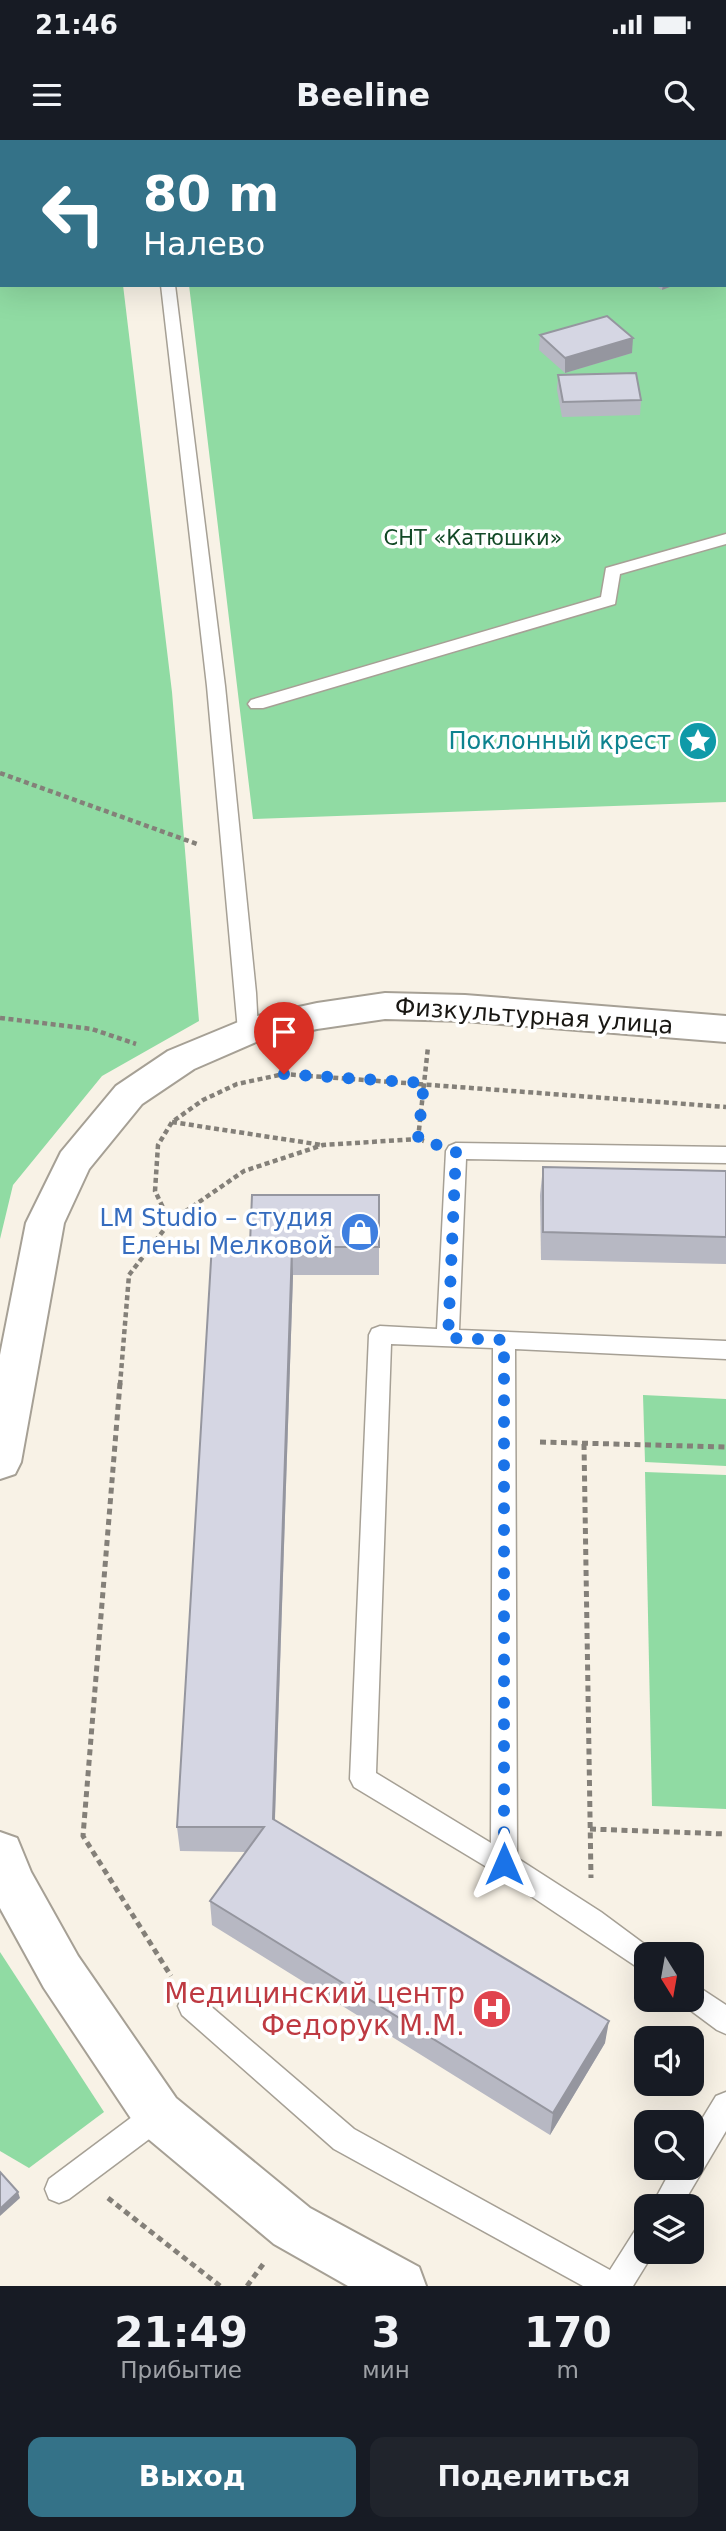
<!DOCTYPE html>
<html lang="ru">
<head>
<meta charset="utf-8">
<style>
  body { margin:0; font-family:"DejaVu Sans",sans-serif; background:#20242c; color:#f1f3f6; height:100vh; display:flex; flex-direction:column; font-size:26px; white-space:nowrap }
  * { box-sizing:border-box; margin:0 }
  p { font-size:23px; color:#9ea1a6 }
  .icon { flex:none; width:38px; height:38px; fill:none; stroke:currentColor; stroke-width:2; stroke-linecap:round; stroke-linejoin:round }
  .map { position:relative; height:2146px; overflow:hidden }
  .drawer { display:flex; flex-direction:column; background:#171b24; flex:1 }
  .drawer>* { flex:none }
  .hud { position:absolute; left:0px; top:0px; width:726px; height:147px; box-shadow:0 7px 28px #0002; background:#347288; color:#fff; overflow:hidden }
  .needle { width:46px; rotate:169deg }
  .fabs { position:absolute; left:634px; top:1802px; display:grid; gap:14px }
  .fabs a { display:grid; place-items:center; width:70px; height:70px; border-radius:14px; background:#171b24; box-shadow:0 7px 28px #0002; font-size:35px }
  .pin { position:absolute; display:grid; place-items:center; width:60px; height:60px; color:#fff; margin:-72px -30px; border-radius:50% 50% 50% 0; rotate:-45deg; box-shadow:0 0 7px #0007 }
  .pin .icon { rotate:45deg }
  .me { position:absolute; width:77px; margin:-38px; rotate:0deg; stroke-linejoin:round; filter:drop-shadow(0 0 5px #0008) }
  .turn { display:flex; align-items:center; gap:24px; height:147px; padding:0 28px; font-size:32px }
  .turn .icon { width:91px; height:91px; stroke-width:2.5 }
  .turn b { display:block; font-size:49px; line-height:60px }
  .eta { display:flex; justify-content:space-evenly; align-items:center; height:119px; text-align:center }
  .eta b { font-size:42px; font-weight:700; line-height:49px }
  .primary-button { display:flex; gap:14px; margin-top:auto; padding:14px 28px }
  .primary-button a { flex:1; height:80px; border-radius:14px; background:#347288; color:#fff; font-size:28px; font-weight:700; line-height:80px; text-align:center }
  .primary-button a+a { background:#20242c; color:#f1f3f6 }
  .status { display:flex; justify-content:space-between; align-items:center; height:49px; padding:0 35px; background:#171b24; direction:ltr }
  .status svg { height:19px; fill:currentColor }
  header { display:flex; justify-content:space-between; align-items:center; height:91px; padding:0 28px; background:#171b24; font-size:32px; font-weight:700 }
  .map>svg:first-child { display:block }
</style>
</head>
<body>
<div class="status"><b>21:46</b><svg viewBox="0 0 49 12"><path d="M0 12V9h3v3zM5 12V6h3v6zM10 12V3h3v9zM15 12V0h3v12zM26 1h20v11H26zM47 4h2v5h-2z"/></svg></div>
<header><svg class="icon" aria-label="menu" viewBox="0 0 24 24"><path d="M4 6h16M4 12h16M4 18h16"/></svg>Beeline<svg class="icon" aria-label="search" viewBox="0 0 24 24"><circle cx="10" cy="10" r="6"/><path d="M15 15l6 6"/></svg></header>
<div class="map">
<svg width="726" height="2146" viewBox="0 0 726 2146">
  <rect width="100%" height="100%" fill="#f8f2e6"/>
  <g fill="#90dba3">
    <path d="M0 0H106L2 2V145H123L172 552 199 881 102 936 13 1045 0 1099Z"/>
    <path d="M168 0H726V662L253 679 189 145H724V2Z"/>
    <path d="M643 1255 726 1259V1326L645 1322Z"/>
    <path d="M645 1332 726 1335V1669L652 1666Z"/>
    <path d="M0 1812 104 1972 29 2028 0 2011Z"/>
  </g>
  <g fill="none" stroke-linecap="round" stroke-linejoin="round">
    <g stroke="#a6a095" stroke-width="3">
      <g id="lane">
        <rect x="146" y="0" width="14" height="2"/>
        <path d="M578 0H593L595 2H580Z"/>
        <rect x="724" y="93" width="2" height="9"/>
        <path d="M161 145H175L225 546 256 853 258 891 255 896H241L238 891 207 546Z"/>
        <path d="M726 394V404L620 434 615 464 263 568H251L248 564 251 560 601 457 606 428Z"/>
        <path d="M456 1003 726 1007V1023L466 1019 459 1190 726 1201V1219L515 1209 517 1718 601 1772 655 1812 656 1815H646V1833L495 1732 354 1647 350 1639 369 1195 372 1189 380 1186 437 1189 446 1011 449 1006ZM391 1204 493 1208 491 1703 376 1633Z"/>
        <path d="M691 1842 726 1865V1894L717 1890 682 1864 680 1860H691Z"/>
        <path d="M191 1853 200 1857 354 1989 610 2130 636 2089 646 2085V2112H654L633 2146H583L334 2009 182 1875 178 1866 182 1857Z"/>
        <path d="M726 1952V1991L681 2067H651L672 2028H691V1997L716 1956Z"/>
        <path d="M158 1962 168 1965 172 1975 168 1985 69 2059 59 2063 49 2059 45 2049 49 2039 148 1965Z"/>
      </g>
    </g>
    <g stroke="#a6a095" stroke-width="4">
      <g id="street">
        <path d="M385 853 465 855 726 876V902L465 881 385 879 317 889 256 902 194 929 142 964 89 1029 64 1083 21 1322 15 1334 0 1339V1215L26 1083 61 1012 116 946 168 911 248 878 317 863Z"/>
        <path d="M0 1692 17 1698 31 1732 78 1816 176 1958 310 2068 419 2127 426 2146H348L274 2104 140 1992 44 1848 0 1768Z"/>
      </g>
    </g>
    <g stroke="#848079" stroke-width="4.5" stroke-dasharray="5 3.5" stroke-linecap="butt">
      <path d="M0 633 197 704"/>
      <path d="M0 878 92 889 136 904"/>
      <path d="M172 982 322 1005"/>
      <path d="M418 999 428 907"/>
      <path d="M170 1082 155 1051 158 1005 172 982 203 960 237 944 284 934 726 967"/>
      <path d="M120 1245 129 1135 170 1082 244 1031 323 1005 418 999 424 1001"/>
    </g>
    <g stroke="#848079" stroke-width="5" stroke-dasharray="6 4.5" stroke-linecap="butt">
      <path d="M120 1243 83 1696 171 1836"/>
      <path d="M540 1302 726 1307"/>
      <path d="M584 1304 591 1738"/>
      <path d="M590 1689 726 1694"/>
      <path d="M108 2058 220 2146"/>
      <path d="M247 2146 264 2123"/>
    </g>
    <use href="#lane" fill="#fff" fill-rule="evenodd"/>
    <use href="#street" fill="#fff" fill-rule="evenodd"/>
  </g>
  <g fill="#b7b8c3">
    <path d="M655 145H675L662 150Z"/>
    <path d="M540 195 632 213 565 233 539 210Z"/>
    <path d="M558 235 641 260 640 275 562 277 557 250Z"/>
    <path d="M543 1027 726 1031V1124L541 1120 540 1055Z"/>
    <path d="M379 1055V1135H293L275 1680 605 1903 550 1995 212 1785 210 1761 246 1712 180 1711 177 1687 250 1104Z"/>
  </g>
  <g fill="#95969f">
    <path d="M663 145H675L662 150Z"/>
    <path d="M633 198 632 213 565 233V218Z"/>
    <path d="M292 1107 293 1135 274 1703 273 1679Z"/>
    <path d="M609 1881 605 1903 550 1995 553 1973Z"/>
    <path d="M18 2052 20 2058 0 2076V2069Z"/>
  </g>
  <g fill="#d5d6e3" stroke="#95969f" stroke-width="2">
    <path d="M607 176 633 198 565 218 540 195Z"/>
    <path d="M636 233 641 260 563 262 558 235Z"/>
    <path d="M543 1027 726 1031V1097L543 1092Z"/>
    <path d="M252 1055H379V1107H292L273 1679 609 1881 553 1973 210 1761 264 1687H177L212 1104H250Z"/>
    <path d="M0 2032 18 2052 0 2069Z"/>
  </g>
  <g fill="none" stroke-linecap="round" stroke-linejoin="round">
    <path stroke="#1a73e8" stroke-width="12" stroke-dasharray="0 21.6" d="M284 934 424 943 418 999 456 1011 448 1198 504 1200V1724"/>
  </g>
  <defs>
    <g id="sight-disc" transform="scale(2.0125)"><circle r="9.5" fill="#0f9aa8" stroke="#fff"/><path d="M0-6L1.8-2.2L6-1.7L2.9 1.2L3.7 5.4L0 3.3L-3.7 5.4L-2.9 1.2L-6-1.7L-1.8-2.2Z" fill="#fff"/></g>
    <g id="shop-disc" transform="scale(2.0125)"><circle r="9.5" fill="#3f7fe0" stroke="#fff"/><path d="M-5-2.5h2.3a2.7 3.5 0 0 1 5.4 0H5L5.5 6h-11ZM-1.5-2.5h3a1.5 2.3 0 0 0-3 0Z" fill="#fff"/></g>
    <g id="hospital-disc" transform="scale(2.0125)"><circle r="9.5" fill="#e0444e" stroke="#fff"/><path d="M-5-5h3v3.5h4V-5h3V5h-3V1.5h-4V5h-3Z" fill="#fff"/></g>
  </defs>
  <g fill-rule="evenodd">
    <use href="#sight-disc" x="698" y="601"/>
    <use href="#shop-disc" x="360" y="1092"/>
    <use href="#hospital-disc" x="492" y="1869"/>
  </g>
  <g text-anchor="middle" stroke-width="7" stroke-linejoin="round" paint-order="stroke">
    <g font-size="21" fill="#134a27" stroke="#fff">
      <text x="473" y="405">СНТ «Катюшки»</text>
    </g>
    <g font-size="24" fill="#0d838f" stroke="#fff" text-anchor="end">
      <text x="671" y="609">Поклонный крест</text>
    </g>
    <g font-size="24" fill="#191713" stroke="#fff">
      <text transform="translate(534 876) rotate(4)" y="8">Физкультурная улица</text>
    </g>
    <g font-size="24" fill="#366cbe" stroke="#fff" text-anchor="end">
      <text x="333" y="1086">LM Studio – студия<tspan x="333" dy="28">Елены Мелковой</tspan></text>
    </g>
    <g font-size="28" fill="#be3a42" stroke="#fff" text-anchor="end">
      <text x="465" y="1863">Медицинский центр<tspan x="465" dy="32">Федорук М.М.</tspan></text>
    </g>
  </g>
</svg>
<div class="fabs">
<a><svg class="needle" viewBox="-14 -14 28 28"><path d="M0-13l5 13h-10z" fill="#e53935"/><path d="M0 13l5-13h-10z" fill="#9ea1a6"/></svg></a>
<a><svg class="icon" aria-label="sound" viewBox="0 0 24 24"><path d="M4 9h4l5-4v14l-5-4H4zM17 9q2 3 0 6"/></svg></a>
<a><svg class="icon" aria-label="search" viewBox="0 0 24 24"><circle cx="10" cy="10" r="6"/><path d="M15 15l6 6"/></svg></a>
<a><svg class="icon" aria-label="layers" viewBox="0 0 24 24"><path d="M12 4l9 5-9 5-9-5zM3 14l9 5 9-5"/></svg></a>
</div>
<div class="pin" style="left:284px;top:934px;background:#d93025"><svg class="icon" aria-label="arrive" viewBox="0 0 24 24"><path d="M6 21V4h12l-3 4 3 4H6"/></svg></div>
<svg class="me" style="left:504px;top:1724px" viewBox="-20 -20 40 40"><path d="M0-17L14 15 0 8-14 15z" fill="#1a73e8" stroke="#fff" stroke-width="4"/></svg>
<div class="hud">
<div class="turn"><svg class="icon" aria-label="left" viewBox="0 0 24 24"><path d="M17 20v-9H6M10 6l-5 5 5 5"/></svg><div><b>80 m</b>Налево</div></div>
</div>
</div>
<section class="drawer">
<div class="eta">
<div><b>21:49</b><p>Прибытие</p></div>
<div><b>3</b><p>мин</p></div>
<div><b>170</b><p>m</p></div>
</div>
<div class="primary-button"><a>Выход</a><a>Поделиться</a></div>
</section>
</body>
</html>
